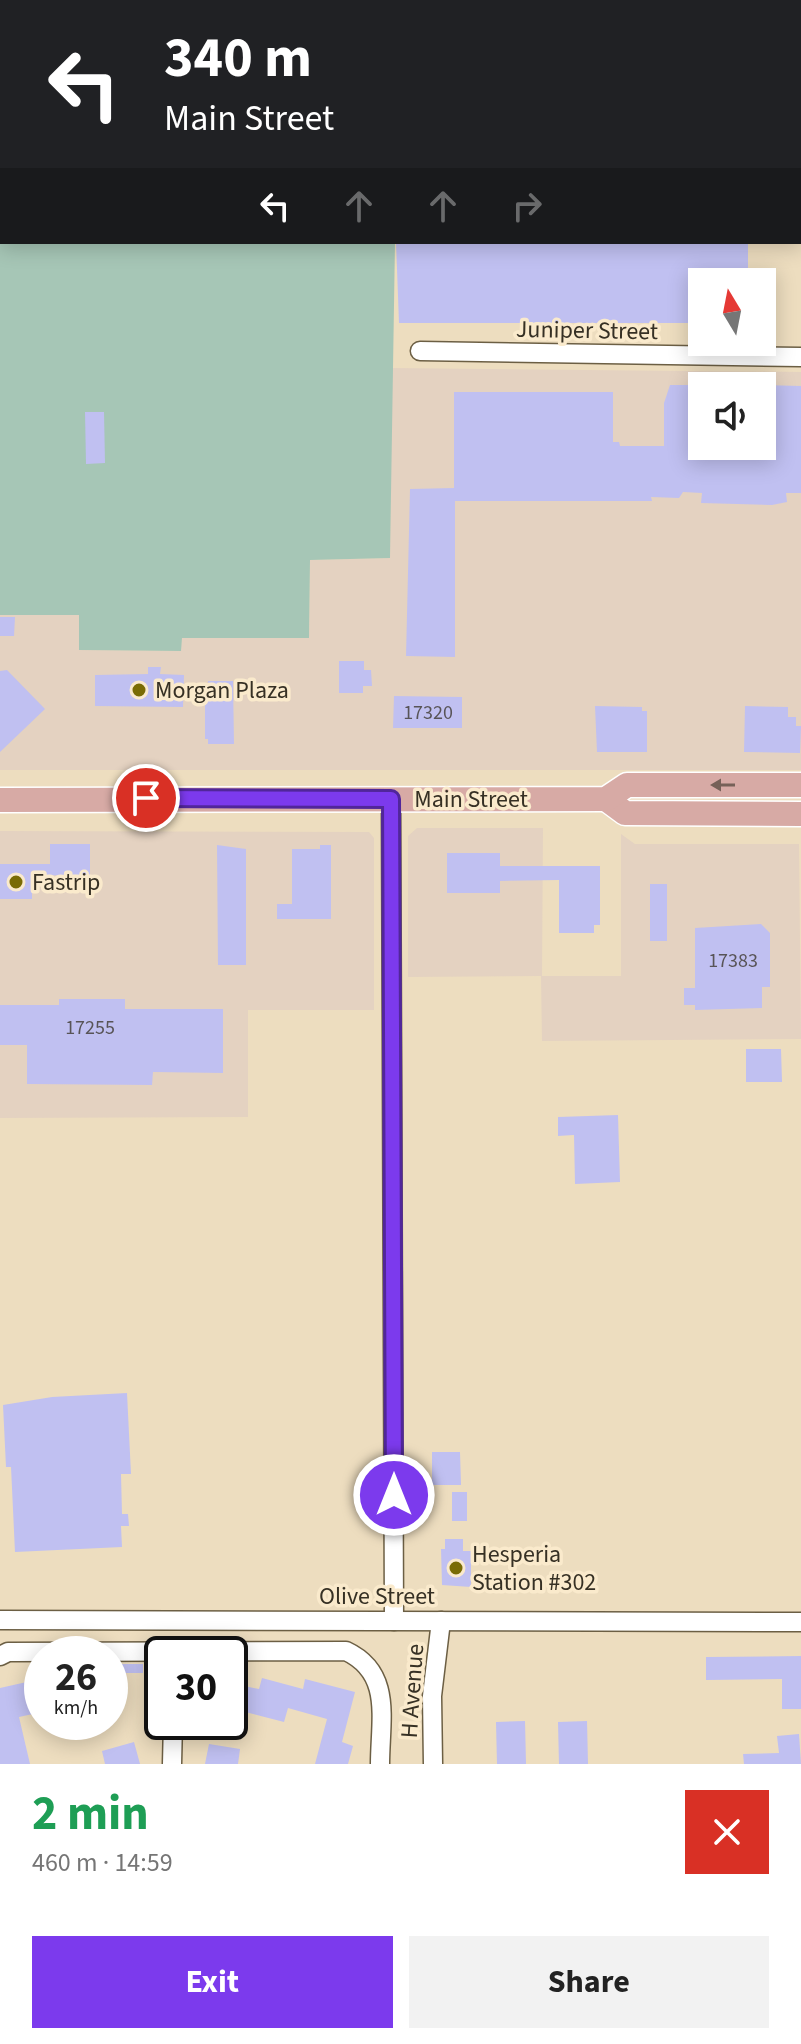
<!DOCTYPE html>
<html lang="en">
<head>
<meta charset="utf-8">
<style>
  body { margin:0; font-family:"Source Sans 3",sans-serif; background:#f2f2f2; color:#222; height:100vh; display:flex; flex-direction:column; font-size:30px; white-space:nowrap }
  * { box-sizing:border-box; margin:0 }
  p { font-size:26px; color:#767676 }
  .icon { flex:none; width:44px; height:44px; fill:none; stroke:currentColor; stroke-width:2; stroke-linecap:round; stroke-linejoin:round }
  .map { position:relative; height:1764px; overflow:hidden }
  .details { display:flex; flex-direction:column; background:#fff; flex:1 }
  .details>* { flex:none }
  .top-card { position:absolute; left:0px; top:0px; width:802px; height:244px; box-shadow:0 4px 20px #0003; background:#202124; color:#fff; overflow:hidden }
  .needle { width:52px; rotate:350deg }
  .fabs { position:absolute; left:688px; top:268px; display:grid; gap:16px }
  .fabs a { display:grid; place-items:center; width:88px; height:88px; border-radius:0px; background:#fff; box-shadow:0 4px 20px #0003; font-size:40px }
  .speed { position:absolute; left:24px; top:1636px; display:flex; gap:16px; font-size:40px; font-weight:700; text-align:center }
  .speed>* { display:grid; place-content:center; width:104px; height:104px; border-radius:50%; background:#fff; box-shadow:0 4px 20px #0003; line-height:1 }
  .speed small { font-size:20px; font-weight:400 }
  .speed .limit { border:4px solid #111; border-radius:12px; background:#fff; color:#111 }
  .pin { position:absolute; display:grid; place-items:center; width:68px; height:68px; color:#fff; margin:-34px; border:4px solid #fff; border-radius:50%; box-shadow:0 2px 8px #0007 }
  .me { position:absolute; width:88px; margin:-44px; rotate:0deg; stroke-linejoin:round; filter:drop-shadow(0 0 6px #0008) }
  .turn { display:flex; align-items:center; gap:28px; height:168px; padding:0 32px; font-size:36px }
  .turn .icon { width:104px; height:104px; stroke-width:2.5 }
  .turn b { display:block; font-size:56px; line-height:68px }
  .lanes { display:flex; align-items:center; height:76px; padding:0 32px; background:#0003; justify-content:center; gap:40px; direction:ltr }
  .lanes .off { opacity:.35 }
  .round { display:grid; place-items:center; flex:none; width:84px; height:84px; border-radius:0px; background:#f2f2f2 }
  .overview { display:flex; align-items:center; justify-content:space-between; height:136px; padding:0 32px }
  h1 { font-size:48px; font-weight:700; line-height:60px; color:#1e9e55 }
  .button { display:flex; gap:16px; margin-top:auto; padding:16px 32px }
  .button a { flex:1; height:92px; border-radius:0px; background:#7c3aed; color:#fff; font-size:32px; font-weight:700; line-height:92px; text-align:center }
  .button a+a { background:#f2f2f2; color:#222 }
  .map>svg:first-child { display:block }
</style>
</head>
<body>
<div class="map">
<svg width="801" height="1764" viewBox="0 0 801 1764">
  <rect width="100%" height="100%" fill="#edddbf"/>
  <g fill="#e4d2c1" fill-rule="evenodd">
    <path d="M391 368 801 372V770H0V615H79L80 650 180 651 182 638H309L310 560 390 558ZM702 386H762V446H702Z"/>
    <path d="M417 828H543L542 976H621V834L635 844H799L801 1039 542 1041 541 976 408 977V836Z"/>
    <path d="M0 831 369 832 374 838V1010H248V1117L0 1118Z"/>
  </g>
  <path fill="#a6c6b6" d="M0 0H801V131L800 2H2V242H395L390 558 310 560 309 638H182L181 651 79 650V615H0Z"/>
  <g fill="#c0c0f1">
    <path d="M396 242H748V282H702V323H399Z"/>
    <path d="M670 385H702V446H762V385L801 386V493H786L787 502 772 505 701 503 702 493 683 492 679 498 651 497 652 501H455V657L406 656 410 489 454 488V392H613V442H619L620 446H664V403Z"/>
    <path d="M85 412H104L105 463 86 464Z"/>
    <path d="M0 617H15L14 636H0Z"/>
    <path d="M339 661H364V670H371L372 686H363V693H339Z"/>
    <path d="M148 667H161L160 674 184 675 183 707 95 706V675L148 674Z"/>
    <path d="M7 670 45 709 0 752V671Z"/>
    <path d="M208 681H233L234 744H208V739H205V695H209Z"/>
    <path d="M394 696 462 697V728H393Z"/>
    <path d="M595 706 642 707V711H647V752H597Z"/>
    <path d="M745 706 788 707V717H796V726H801L800 753 744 752Z"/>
    <path d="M50 844H90V876L32 875V899H0V864H50Z"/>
    <path d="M217 845 246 849V965H218Z"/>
    <path d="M320 845H331V919H277V904H292V849H320Z"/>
    <path d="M447 853H500V866H600V925H594V933H559V880L500 881V893H447Z"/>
    <rect x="650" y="884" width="17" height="57"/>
    <path d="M761 924 770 933V987H762V1008L695 1010V1005H684V988H695V928Z"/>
    <path d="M59 999H125V1009H223V1073L153 1072 152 1085 27 1084V1045H0V1005H59Z"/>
    <path d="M746 1049H781L782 1082H746Z"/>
    <path d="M618 1115 620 1182 575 1184 574 1135 558 1136V1117Z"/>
    <path d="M127 1393 131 1474H121L122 1514H128L129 1526H121L122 1547 15 1552 11 1467H6L3 1405 52 1397Z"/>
    <path d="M432 1452H460L461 1485H432Z"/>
    <rect x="452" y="1492" width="15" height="29"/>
    <path d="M445 1539H463V1551H471V1587L442 1585 441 1549H445Z"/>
    <path d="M801 1656V1709H782V1679L706 1680V1657Z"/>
    <rect x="110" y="1664" width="33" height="9"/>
    <path d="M262 1678 303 1689 305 1679 355 1692 342 1742 353 1746 348 1764H315L327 1719 288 1708 284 1722 230 1708V1683L259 1689Z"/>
    <path d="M40 1679 42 1712 19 1717 30 1764H0V1688Z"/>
    <path d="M525 1721 526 1764H497L496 1722Z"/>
    <path d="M587 1721 588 1764H559L558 1722Z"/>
    <path d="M61 1722H97L98 1727 64 1734Z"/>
    <path d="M799 1734 801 1764H744L743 1754 779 1753 777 1736Z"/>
    <path d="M134 1742 140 1764H105L102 1751Z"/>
    <path d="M209 1744 240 1749 238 1764H205Z"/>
  </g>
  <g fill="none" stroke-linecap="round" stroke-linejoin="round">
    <g stroke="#6c5f44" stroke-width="21">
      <g id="minor">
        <path d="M420 351 801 357"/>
        <path d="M391 799 394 1621"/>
        <path d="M0 1620 801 1622"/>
        <path d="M0 1656 8 1652 346 1651C393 1673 380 1720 380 1764"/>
        <path d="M172 1764 173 1722"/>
        <path d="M433 1764 432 1696 441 1621"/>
      </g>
    </g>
    <g stroke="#fff" stroke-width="27">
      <g id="major">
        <path d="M606 799 625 813 801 814"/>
        <path d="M0 800 606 799 627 785H801"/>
      </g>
    </g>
    <use href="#minor" stroke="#fff" stroke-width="18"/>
    <use href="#major" stroke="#d7aaa5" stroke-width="24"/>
  </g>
  <defs><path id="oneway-solid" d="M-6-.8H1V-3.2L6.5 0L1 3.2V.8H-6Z" transform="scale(2)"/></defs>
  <use fill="#766158" href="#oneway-solid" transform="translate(723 785) rotate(180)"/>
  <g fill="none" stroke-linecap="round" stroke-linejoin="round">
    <g stroke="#51269a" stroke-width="20">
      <path id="route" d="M146 798 391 799 394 1495"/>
    </g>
    <use href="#route" stroke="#7c3aed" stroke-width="14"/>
  </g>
  <g fill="#796b04" stroke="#faeacc" stroke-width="3">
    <circle cx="139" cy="690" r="8"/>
    <circle cx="16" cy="882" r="8"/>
    <circle cx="456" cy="1568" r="8"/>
  </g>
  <g text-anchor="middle" stroke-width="7" stroke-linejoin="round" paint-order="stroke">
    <g font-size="20" fill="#585457">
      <text x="428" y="719">17320</text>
      <text x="733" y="967">17383</text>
      <text x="90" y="1034">17255</text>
    </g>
    <g font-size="24" fill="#363024" stroke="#faeacc">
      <text transform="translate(587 330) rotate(1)" y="8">Juniper Street</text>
      <text x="471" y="807">Main Street</text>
      <text x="377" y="1604">Olive Street</text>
      <text transform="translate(412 1691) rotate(-86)" y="8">H Avenue</text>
    </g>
    <g font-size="24" fill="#363024" stroke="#faeacc" text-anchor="start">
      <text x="155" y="698">Morgan Plaza</text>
      <text x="32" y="890">Fastrip</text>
      <text x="472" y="1562">Hesperia<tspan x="472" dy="28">Station #302</tspan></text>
    </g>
  </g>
</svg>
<div class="fabs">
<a><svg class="needle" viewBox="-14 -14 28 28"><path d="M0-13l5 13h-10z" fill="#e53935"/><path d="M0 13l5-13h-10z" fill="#767676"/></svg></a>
<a><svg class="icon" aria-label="sound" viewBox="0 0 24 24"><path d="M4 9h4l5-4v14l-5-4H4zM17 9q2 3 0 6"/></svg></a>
</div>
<div class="speed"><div>26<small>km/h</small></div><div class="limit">30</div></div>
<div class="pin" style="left:146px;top:798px;background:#d93025"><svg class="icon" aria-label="arrive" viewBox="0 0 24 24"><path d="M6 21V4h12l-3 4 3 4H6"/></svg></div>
<svg class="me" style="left:394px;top:1495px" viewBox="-20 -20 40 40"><circle r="17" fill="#7c3aed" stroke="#fff" stroke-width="3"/><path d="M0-11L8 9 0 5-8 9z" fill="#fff"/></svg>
<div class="top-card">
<div class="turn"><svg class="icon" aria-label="left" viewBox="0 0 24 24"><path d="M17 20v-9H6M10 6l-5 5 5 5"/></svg><div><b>340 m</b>Main Street</div></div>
<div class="lanes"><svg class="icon" aria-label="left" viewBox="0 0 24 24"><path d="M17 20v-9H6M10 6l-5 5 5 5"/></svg><svg class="icon off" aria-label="ahead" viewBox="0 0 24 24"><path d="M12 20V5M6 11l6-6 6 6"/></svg><svg class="icon off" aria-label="ahead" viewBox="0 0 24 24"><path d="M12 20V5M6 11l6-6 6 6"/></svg><svg class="icon off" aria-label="right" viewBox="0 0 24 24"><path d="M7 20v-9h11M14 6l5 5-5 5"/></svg></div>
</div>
</div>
<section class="details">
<div class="overview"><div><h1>2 min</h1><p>460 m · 14:59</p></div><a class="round" style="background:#d93025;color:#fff"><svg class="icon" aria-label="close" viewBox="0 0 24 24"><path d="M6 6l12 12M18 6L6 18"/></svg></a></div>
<div class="button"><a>Exit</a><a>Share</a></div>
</section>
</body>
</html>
